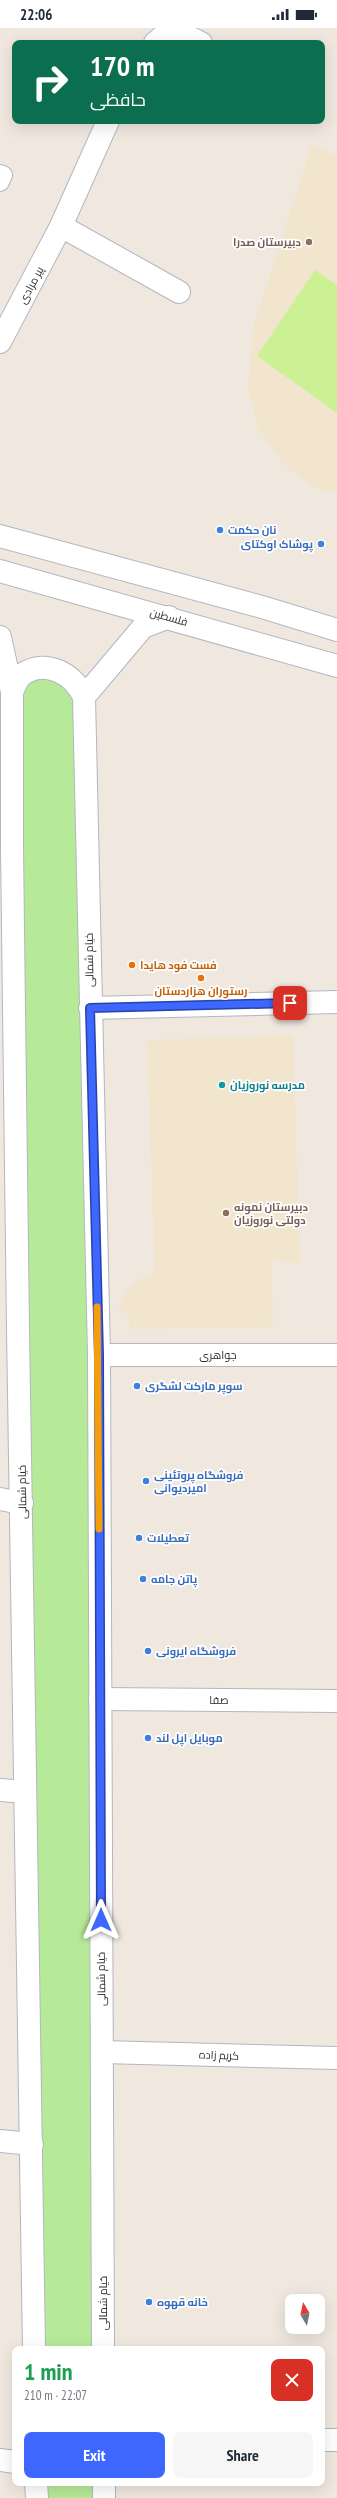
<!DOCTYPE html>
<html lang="en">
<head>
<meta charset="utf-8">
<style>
  body { margin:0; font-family:"PT Sans Narrow",Cairo,sans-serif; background:#f6f6f7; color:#1f2937; height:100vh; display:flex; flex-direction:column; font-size:15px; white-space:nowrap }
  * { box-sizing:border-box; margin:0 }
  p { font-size:13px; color:#747a83 }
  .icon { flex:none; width:22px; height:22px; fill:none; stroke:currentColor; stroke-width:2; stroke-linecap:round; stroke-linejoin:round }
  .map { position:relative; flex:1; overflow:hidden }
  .drawer { position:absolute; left:12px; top:2318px; width:313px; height:140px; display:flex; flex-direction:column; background:#fff; border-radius:8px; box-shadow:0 4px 16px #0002 }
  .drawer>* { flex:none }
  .banner { position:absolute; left:12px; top:12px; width:313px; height:84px; border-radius:8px; box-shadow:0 4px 16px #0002; background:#0b6e4f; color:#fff; overflow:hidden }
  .needle { width:26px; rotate:351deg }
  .tools { position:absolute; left:285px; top:2266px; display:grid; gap:8px }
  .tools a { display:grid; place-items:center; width:40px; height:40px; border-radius:8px; background:#fff; box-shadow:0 4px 16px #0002; font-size:20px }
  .pin { position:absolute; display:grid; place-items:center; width:34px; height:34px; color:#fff; margin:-17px; border-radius:8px; box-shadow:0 2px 6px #0006 }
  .me { position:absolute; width:44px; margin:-22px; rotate:0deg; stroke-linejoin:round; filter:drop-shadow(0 0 3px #0008) }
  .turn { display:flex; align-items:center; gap:14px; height:84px; padding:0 12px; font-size:18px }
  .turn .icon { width:52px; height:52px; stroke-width:2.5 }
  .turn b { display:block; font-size:28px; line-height:34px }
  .round { display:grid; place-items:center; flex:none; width:42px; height:42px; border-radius:8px; background:#f6f6f7 }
  .head { display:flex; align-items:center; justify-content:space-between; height:68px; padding:0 12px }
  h1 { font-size:24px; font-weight:700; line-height:30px; color:#1e9e55 }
  .cta { display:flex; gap:8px; margin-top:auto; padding:8px 12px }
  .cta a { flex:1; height:46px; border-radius:8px; background:#3d67ff; color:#fff; font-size:16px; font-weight:700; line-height:46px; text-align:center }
  .cta a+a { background:#f6f6f7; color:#1f2937 }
  .status { display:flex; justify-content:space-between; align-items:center; height:28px; padding:0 20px; background:#fff; direction:ltr }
  .status svg { height:11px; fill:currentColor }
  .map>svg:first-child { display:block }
</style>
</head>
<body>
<div class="status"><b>22:06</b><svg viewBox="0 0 49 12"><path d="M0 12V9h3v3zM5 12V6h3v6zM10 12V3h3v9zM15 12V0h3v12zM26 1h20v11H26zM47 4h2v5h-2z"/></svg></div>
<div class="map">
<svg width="337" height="2470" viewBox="0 0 337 2470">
  <rect width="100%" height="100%" fill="#f0e8df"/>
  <g fill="#f2e5ce">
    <path d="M312 116 337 129V465L315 460 285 438 258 401 248 364 253 299Z"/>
    <path d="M293 1007 300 1236 272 1231 273 1299 129 1301V1290L118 1277 133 1255 155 1245 147 1012Z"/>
  </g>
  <g fill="#b7ea98">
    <path d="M31 643 81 662 103 2321H34L17 651Z"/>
    <path d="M36 2455H104V2470H37Z"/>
  </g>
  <path fill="#ccf194" d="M315 242 337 257V385L257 328Z"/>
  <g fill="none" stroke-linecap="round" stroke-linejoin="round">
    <g stroke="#b3b6c2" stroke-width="20">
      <path id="service" d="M0 146 3 147 0 154"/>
    </g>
    <g stroke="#b3b6c2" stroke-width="24">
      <g id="minor">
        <path d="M171 0 201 15"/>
        <path d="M155 15 171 1"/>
        <path d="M61 198 179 264"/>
        <path d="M0 314 61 198 108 93"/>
        <path d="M90 980 337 974"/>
        <path d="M99 1327H337"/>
        <path d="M0 1471 22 1475"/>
        <path d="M100 1671 337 1673"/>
        <path d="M0 1762 25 1764"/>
        <path d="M102 2024 337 2030"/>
        <path d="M0 2113 32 2116"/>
        <path d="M322 2412H337"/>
        <path d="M0 2432 15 2434"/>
      </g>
    </g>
    <g stroke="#b3b6c2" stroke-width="24">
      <g id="secondary">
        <path d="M0 508 262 579 337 602"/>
        <path d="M0 543 337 638"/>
        <path d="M0 609 12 664V820L18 1301 34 2321"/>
        <path d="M12 664C15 658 17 650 23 646 47 630 74 647 84 669"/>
        <path d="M103 2321 99 1327 84 669 143 599 169 589"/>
        <path d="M36 2455 37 2470"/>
        <path d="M104 2455V2470"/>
      </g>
    </g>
    <use href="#service" stroke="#fff" stroke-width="18"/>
    <use href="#minor" stroke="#fff" stroke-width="22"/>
    <use href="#secondary" stroke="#fff" stroke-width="22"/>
  </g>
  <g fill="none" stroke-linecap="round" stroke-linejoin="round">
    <g stroke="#2843a6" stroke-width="10">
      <path id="route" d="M101 1892 99 1328 90 980 290 975"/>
    </g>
    <use href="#route" stroke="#3d67ff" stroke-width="7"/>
    <path stroke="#f59e0b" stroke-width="7" d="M97 1279 99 1501"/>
  </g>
  <g fill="#8d6e63" stroke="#fff" stroke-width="1.5">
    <circle cx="309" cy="214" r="4"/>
    <circle cx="226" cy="1185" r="4"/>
  </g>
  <g fill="#3f7fe0" stroke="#fff" stroke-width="1.5">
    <circle cx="220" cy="502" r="4"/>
    <circle cx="321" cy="516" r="4"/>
    <circle cx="137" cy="1358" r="4"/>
    <circle cx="146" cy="1453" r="4"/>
    <circle cx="139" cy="1510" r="4"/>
    <circle cx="143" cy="1551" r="4"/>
    <circle cx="148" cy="1623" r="4"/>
    <circle cx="148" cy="1710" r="4"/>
    <circle cx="149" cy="2274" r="4"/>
  </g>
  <g fill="#e8710a" stroke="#fff" stroke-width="1.5">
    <circle cx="132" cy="937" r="4"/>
    <circle cx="201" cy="950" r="4"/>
  </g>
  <circle fill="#0f9aa8" stroke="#fff" stroke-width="1.5" cx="222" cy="1057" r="4"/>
  <g text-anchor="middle" stroke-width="3.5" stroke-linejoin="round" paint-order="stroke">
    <g font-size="11" font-weight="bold" fill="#785e54" stroke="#fff" text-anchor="end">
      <text x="301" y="218">دبیرستان صدرا</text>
      <text x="234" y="1183" text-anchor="start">دبیرستان نمونه<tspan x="234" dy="13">دولتی نوروزیان</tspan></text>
    </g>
    <g font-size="11" fill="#2d2d2d" stroke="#fff">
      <text transform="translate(31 257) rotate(-62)" y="4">پیر مرادی</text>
      <text transform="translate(169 589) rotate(16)" y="4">فلسطین</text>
      <text transform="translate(89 932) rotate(-91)" y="4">خیام شمالی</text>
      <text x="218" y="1331">جواهری</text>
      <text transform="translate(22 1464) rotate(-91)" y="4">خیام شمالی</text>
      <text x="219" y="1676">صفا</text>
      <text transform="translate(101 1951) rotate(-91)" y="4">خیام شمالی</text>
      <text transform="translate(219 2027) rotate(2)" y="4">کریم زاده</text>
      <text transform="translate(103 2275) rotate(-90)" y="4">خیام شمالی</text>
    </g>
    <g font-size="11" font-weight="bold" fill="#366cbe" stroke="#fff" text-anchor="start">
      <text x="228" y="506">نان حکمت</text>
      <text x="313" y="520" text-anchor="end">پوشاک اوکتای</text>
      <text x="145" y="1362">سوپر مارکت لشگری</text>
      <text x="154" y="1451">فروشگاه پروتئینی<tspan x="154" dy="13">امیردیوانی</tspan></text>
      <text x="147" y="1514">تعطیلات</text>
      <text x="151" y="1555">پاتن جامه</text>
      <text x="156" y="1627">فروشگاه ایرونی</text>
      <text x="156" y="1714">موبایل اپل لند</text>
      <text x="157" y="2278">خانه قهوه</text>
    </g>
    <g font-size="11" font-weight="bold" fill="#c56008" stroke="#fff" text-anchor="start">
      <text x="140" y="941">فست فود هایدا</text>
      <text x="201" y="967" text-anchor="middle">رستوران هزاردستان</text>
    </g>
    <g font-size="11" font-weight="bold" fill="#0d838f" stroke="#fff" text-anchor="start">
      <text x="230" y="1061">مدرسه نوروزیان</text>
    </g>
  </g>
</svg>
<div class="tools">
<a><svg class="needle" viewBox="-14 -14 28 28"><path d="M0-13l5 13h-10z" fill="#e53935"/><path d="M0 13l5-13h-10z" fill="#747a83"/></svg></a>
</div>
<div class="pin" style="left:290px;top:975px;background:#d93025"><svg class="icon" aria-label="arrive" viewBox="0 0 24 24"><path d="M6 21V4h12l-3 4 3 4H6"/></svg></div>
<svg class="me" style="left:101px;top:1892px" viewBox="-20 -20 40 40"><path d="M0-17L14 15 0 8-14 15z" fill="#3d67ff" stroke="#fff" stroke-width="4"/></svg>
<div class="banner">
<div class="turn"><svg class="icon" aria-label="right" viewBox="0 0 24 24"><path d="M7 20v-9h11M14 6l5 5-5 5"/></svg><div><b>170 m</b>حافظی</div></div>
</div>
<section class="drawer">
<div class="head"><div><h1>1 min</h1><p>210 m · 22:07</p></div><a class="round" style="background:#d93025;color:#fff"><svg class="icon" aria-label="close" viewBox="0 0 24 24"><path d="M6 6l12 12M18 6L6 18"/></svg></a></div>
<div class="cta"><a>Exit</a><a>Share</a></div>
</section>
</div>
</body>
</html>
